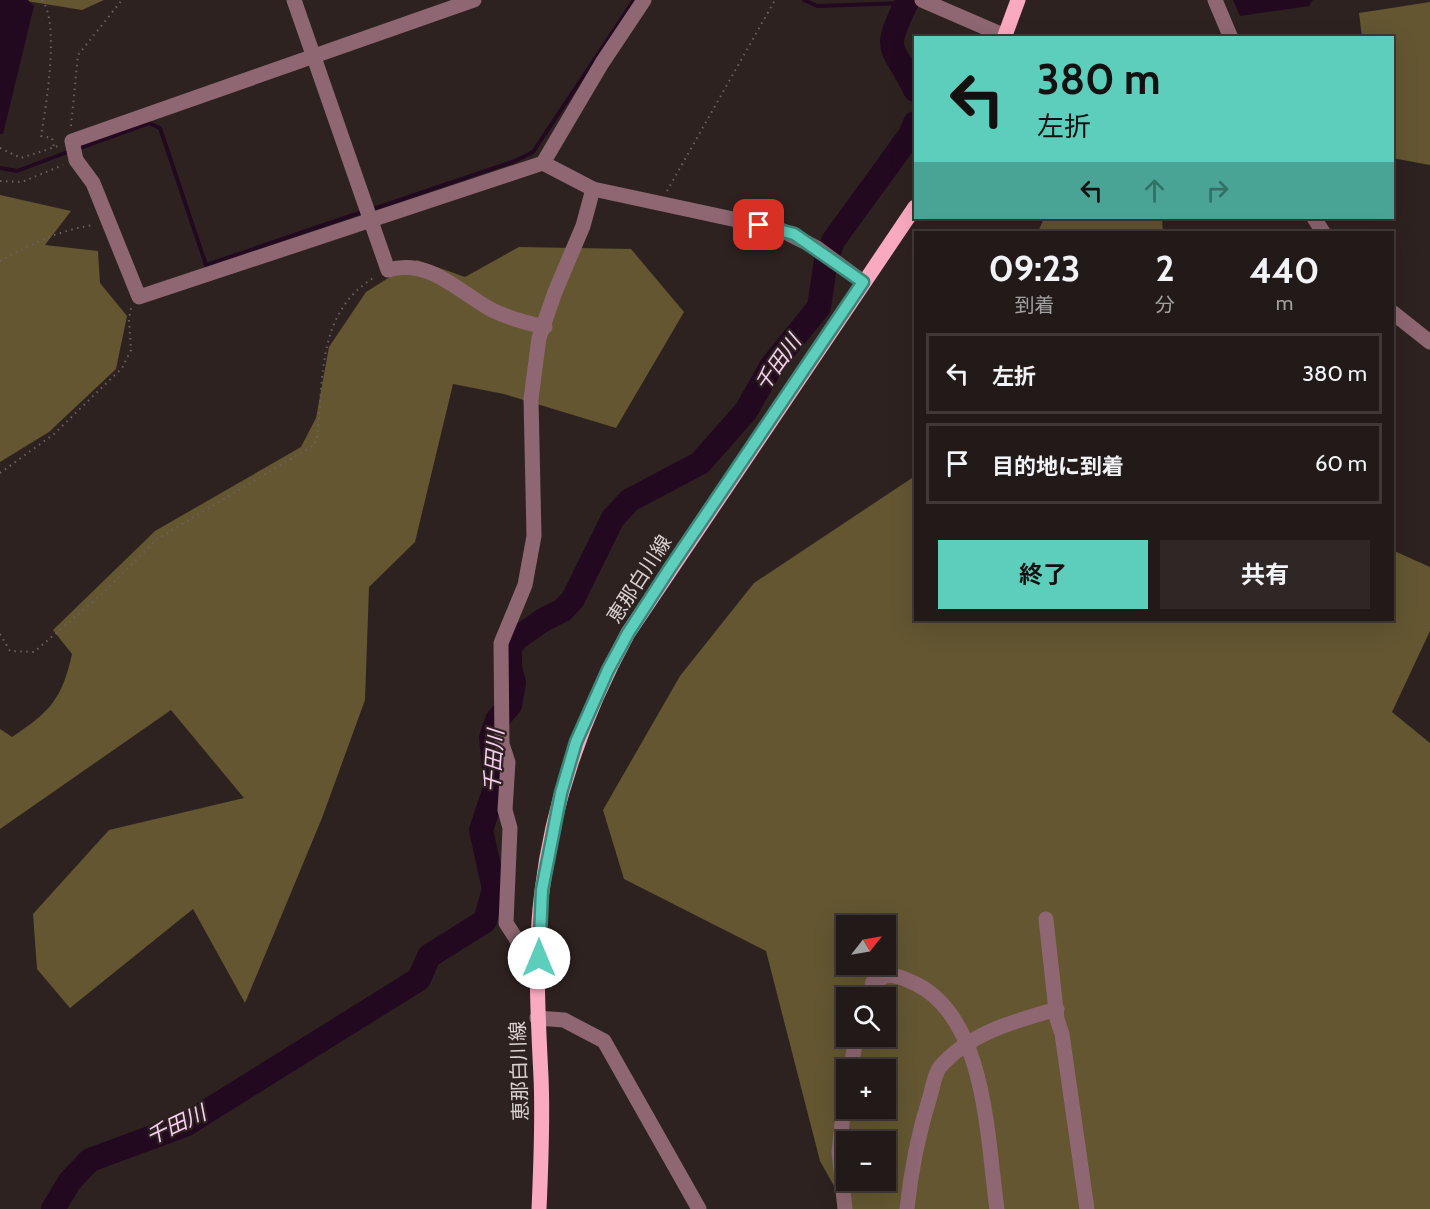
<!DOCTYPE html>
<html lang="ja">
<head>
<meta charset="utf-8">
<style>
  body { margin:0; font-family:Cabin,"Noto Sans JP",sans-serif; background:#2e2725; color:#f1f3f6; height:100vh; display:flex; flex-direction:column; font-size:22px; white-space:nowrap }
  * { box-sizing:border-box; margin:0 }
  p { font-size:20px; color:#a2a1a2 }
  .icon { flex:none; width:33px; height:33px; fill:none; stroke:currentColor; stroke-width:2; stroke-linecap:round; stroke-linejoin:round }
  .map { position:relative; flex:1; overflow:hidden }
  .sheet { position:absolute; left:914px; top:231px; width:480px; height:390px; display:flex; flex-direction:column; background:#221a18; border-radius:0px; box-shadow:0 6px 24px #0002,0 0 0 2px #3f3837 }
  .sheet>* { flex:none }
  .banner { position:absolute; left:914px; top:36px; width:480px; height:183px; border-radius:0px; box-shadow:0 6px 24px #0002,0 0 0 2px #3f3837; background:#5ccebb; color:#111; overflow:hidden }
  .needle { width:39px; rotate:59deg }
  .fabs { position:absolute; left:836px; top:915px; display:grid; gap:12px }
  .fabs a { display:grid; place-items:center; width:60px; height:60px; border-radius:0px; background:#221a18; box-shadow:0 6px 24px #0002,0 0 0 2px #3f3837; font-size:30px }
  .pin { position:absolute; display:grid; place-items:center; width:51px; height:51px; color:#fff; margin:-26px; border-radius:12px; box-shadow:0 3px 9px #0006 }
  .me { position:absolute; width:66px; margin:-33px; rotate:0deg; stroke-linejoin:round; filter:drop-shadow(0 0 4px #0008) }
  .turn { display:flex; align-items:center; gap:21px; height:126px; padding:0 24px; font-size:27px }
  .turn .icon { width:78px; height:78px; stroke-width:2.5 }
  .turn b { display:block; font-size:42px; line-height:51px }
  .lanes { display:flex; align-items:center; height:57px; padding:0 24px; background:#0003; justify-content:center; gap:30px; direction:ltr }
  .lanes .off { opacity:.35 }
  .eta { display:flex; justify-content:space-evenly; align-items:center; height:102px; text-align:center }
  .eta b { font-size:36px; font-weight:700; line-height:42px }
  .primary-button { display:flex; gap:12px; margin-top:auto; padding:12px 24px }
  .primary-button a { flex:1; height:69px; border-radius:0px; background:#5ccebb; color:#111; font-size:24px; font-weight:700; line-height:69px; text-align:center }
  .primary-button a+a { background:#2e2725; color:#f1f3f6 }
  ul { padding:0; list-style:none }
  li { display:flex; align-items:center; gap:18px; height:81px; margin:0 12px 9px; padding:0 12px; border:3px solid #3f3837; border-radius:0px }
  li div { flex:1 }
  li b { display:block; font-size:22px }
  li em { font-style:normal }
  .map>svg:first-child { display:block }
</style>
</head>
<body>
<div class="map">
<svg width="1430" height="1209" viewBox="0 0 1430 1209">
  <rect width="100%" height="100%" fill="#2e2220"/>
  <g fill="#635631" fill-rule="evenodd">
    <path d="M20 0H104L82 10Z"/>
    <path d="M1430 2V165L1392 158V38L1362 37 1359 13Z"/>
    <path d="M0 195 71 211 45 245 98 251 100 283 127 316 116 369 49 432 0 462Z"/>
    <path d="M1044 218 1162 219 1163 232H1038Z"/>
    <path d="M519 247 631 249 684 312 616 428 504 394 453 384 415 542 369 587 365 700 322 818 245 1003 193 909 70 1008 37 969 33 914 109 830 244 798 171 710 0 829V729L12 737C50 712 62 699 72 654L53 630 155 531 301 447 316 418 329 347 366 292 417 260 465 277Z"/>
    <path d="M915 476V620H1392V550L1430 567V631L1392 712 1430 743V1209H847L820 1161 766 951 624 879 603 810 680 676 754 583ZM846 926H885V964H846ZM846 998H885V1036H846ZM846 1070H885V1108H846ZM846 1142H885V1180H846Z"/>
  </g>
  <g fill="#220920">
    <path d="M0 0H28L34 6 3 134H0Z"/>
    <path d="M1233 0H1313L1309 6 1240 16Z"/>
  </g>
  <g fill="none" stroke-linecap="round" stroke-linejoin="round">
    <g stroke="#220920" stroke-width="4">
      <path d="M804 0 817 6 906 3"/>
      <path d="M77 149 149 123 160 128 206 265 362 212"/>
      <path d="M0 168 17 171 70 151"/>
      <path d="M370 210 515 161 533 152 634 0"/>
    </g>
    <g stroke="#220920" stroke-width="24">
      <path d="M908 0C880 55 893 43 915 90"/>
      <path d="M53 1209 70 1181 90 1160 185 1125 419 979 429 956 485 921 494 889 481 830 496 785 491 738 497 720 510 705 514 683 510 667V648L516 639 543 620 563 610 573 599 613 518 630 500 700 463 746 411 772 365 819 307 826 260 833 241 910 135 915 123"/>
    </g>
    <g stroke="#6b615f" stroke-width="2" stroke-dasharray="1.5 4.5" stroke-linecap="butt">
      <path d="M42 0C60 23 46 106 41 136L52 138 54 147"/>
      <path d="M71 126 78 55 122 0"/>
      <path d="M0 148 21 158 58 146"/>
      <path d="M0 181 22 182 63 165"/>
      <path d="M667 191 775 0"/>
      <path d="M0 261C31 244 59 230 94 225"/>
      <path d="M0 473 54 434 122 368 131 350 129 319 131 308"/>
      <path d="M0 634 10 651 34 652 102 594 157 539 314 445 317 438C324 379 316 312 375 277"/>
    </g>
    <g stroke="#8e6772" stroke-width="15">
      <path d="M294 0 388 270C430 258 458 292 492 310 508 318 527 323 545 327"/>
      <path d="M474 0 72 141 76 160 93 183 139 297 543 163 602 63 644 0"/>
      <path d="M922 0 1005 36"/>
      <path d="M1215 0 1231 38"/>
      <path d="M543 163 593 189 779 229 817 248 863 282"/>
      <path d="M1314 218 1323 232"/>
      <path d="M1392 312 1430 342"/>
      <path d="M1046 919 1057 1019 1062 1034 1087 1209"/>
      <path d="M539 958 524 951 506 923 510 828 505 810 508 762 502 744 501 643 525 585 534 536 531 399 539 338 555 292 583 226 593 189"/>
      <path d="M869 998 873 982C878 981 881 978 885 976 894 973 907 980 916 984 987 1019 987 1141 997 1209"/>
      <path d="M537 1018 564 1020 604 1041 699 1209"/>
      <path d="M850 1070 857 1036"/>
      <path d="M845 1209 839 1152 846 1086"/>
      <path d="M907 1209C911 1169 919 1131 931 1093 933 1085 935 1073 940 1067 969 1033 1015 1021 1057 1009"/>
    </g>
    <g stroke="#f9a9c0" stroke-width="15">
      <path d="M1004 38 1018 0"/>
      <path d="M539 1209C541 1165 543 1121 541 1077 538 1016 534 952 542 891 553 799 584 714 628 633L915 207"/>
    </g>
  </g>
  <g fill="none" stroke-linecap="round" stroke-linejoin="round">
    <g stroke="#3c867a" stroke-width="15">
      <path id="route" d="M539 958 542 890 561 793 576 742 608 670 628 633 670 568 863 282 794 234 759 225"/>
    </g>
    <use href="#route" stroke="#5ccebb" stroke-width="10"/>
  </g>
  <g text-anchor="middle" stroke-width="4.5" stroke-linejoin="round" paint-order="stroke">
    <g font-size="20" fill="#d9d2d0" stroke="#2e2220">
      <text transform="translate(639 579) rotate(-57)" y="7">恵那白川線</text>
      <text transform="translate(519 1071) rotate(-92)" y="7">恵那白川線</text>
    </g>
    <g font-size="21" font-style="italic" fill="#facff4" stroke="#2e2220">
      <text transform="translate(778 363) rotate(-55)" y="7">千田川</text>
      <text transform="translate(494 761) rotate(-86)" y="7">千田川</text>
      <text transform="translate(176 1125) rotate(-25)" y="7">千田川</text>
    </g>
  </g>
</svg>
<div class="fabs">
<a><svg class="needle" viewBox="-14 -14 28 28"><path d="M0-13l5 13h-10z" fill="#e53935"/><path d="M0 13l5-13h-10z" fill="#a2a1a2"/></svg></a>
<a><svg class="icon" aria-label="search" viewBox="0 0 24 24"><circle cx="10" cy="10" r="6"/><path d="M15 15l6 6"/></svg></a>
<a>+</a>
<a>−</a>
</div>
<div class="pin" style="left:759px;top:225px;background:#d93025"><svg class="icon" aria-label="arrive" viewBox="0 0 24 24"><path d="M6 21V4h12l-3 4 3 4H6"/></svg></div>
<svg class="me" style="left:539px;top:958px" viewBox="-20 -20 40 40"><circle r="19" fill="#fff"/><path d="M0-13L10 11 0 6-10 11z" fill="#5ccebb"/></svg>
<div class="banner">
<div class="turn"><svg class="icon" aria-label="left" viewBox="0 0 24 24"><path d="M17 20v-9H6M10 6l-5 5 5 5"/></svg><div><b>380 m</b>左折</div></div>
<div class="lanes"><svg class="icon" aria-label="left" viewBox="0 0 24 24"><path d="M17 20v-9H6M10 6l-5 5 5 5"/></svg><svg class="icon off" aria-label="ahead" viewBox="0 0 24 24"><path d="M12 20V5M6 11l6-6 6 6"/></svg><svg class="icon off" aria-label="right" viewBox="0 0 24 24"><path d="M7 20v-9h11M14 6l5 5-5 5"/></svg></div>
</div>
<section class="sheet">
<div class="eta">
<div><b>09:23</b><p>到着</p></div>
<div><b>2</b><p>分</p></div>
<div><b>440</b><p>m</p></div>
</div>
<ul>
<li><svg class="icon" aria-label="left" viewBox="0 0 24 24"><path d="M17 20v-9H6M10 6l-5 5 5 5"/></svg><div><b>左折</b></div><em>380 m</em></li>
<li><svg class="icon" aria-label="arrive" viewBox="0 0 24 24"><path d="M6 21V4h12l-3 4 3 4H6"/></svg><div><b>目的地に到着</b></div><em>60 m</em></li>
</ul>
<div class="primary-button"><a>終了</a><a>共有</a></div>
</section>
</div>
</body>
</html>
